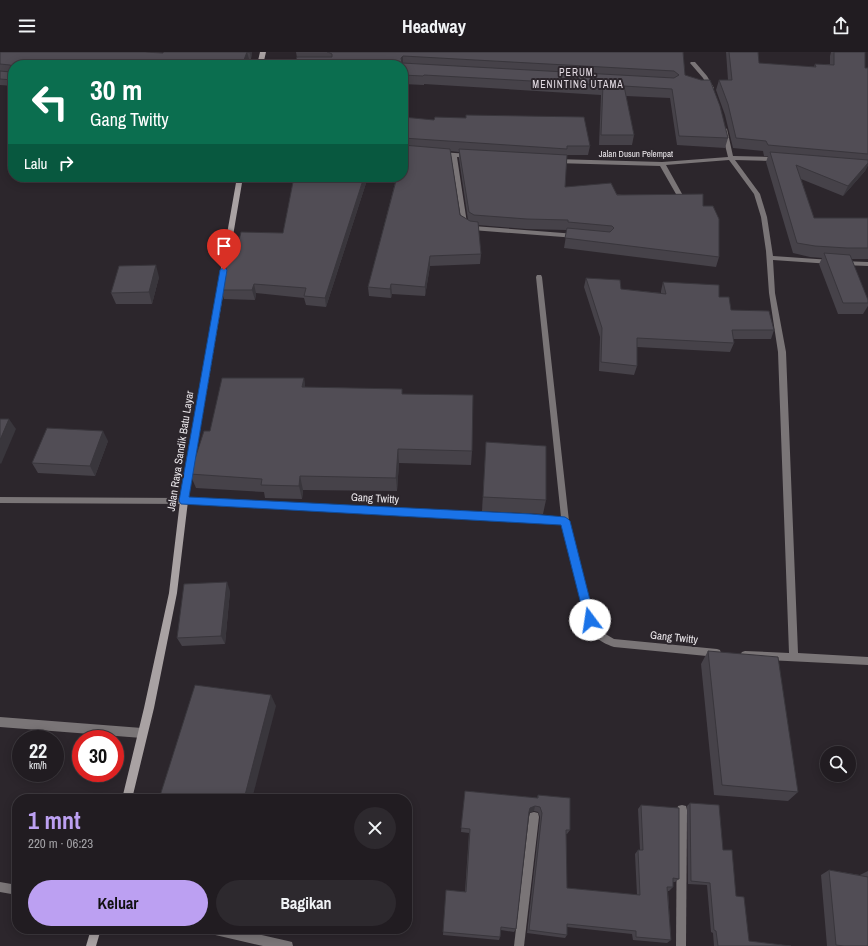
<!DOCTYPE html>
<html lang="id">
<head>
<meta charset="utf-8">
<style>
  body { margin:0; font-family:"Archivo Narrow",sans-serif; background:#2d292e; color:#f1f3f6; height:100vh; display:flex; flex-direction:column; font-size:15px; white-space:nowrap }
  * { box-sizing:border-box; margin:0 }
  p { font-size:13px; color:#a2a1a5 }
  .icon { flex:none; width:22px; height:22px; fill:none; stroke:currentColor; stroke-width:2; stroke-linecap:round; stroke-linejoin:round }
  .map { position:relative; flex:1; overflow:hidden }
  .drawer { position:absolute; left:12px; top:742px; width:400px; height:140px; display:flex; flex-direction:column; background:#211c21; border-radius:16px; box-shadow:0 2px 10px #0003,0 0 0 1px #3e3a3f }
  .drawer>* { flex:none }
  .banner { position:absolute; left:8px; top:8px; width:400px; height:122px; border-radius:16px; box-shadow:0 2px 10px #0003,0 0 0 1px #3e3a3f; background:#0b6e4f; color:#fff; overflow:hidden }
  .controls { position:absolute; left:820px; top:694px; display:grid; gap:8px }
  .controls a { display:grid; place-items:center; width:36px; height:36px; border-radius:50%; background:#211c21; box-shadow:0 2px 10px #0003,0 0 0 1px #3e3a3f; font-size:20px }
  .speed { position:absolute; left:12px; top:678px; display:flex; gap:8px; font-size:20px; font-weight:700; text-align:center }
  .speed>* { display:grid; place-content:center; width:52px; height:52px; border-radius:50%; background:#211c21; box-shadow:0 2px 10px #0003,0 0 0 1px #3e3a3f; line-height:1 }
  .speed small { font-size:10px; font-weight:400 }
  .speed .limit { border:6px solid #d22; background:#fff; color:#111 }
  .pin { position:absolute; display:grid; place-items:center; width:34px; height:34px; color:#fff; margin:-41px -17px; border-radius:50% 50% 50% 0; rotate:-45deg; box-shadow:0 0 4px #0007 }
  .pin .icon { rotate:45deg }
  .me { position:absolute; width:44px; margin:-22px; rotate:346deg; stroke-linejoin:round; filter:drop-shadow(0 0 3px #0008) }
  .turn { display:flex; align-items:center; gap:14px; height:84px; padding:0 16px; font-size:18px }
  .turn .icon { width:52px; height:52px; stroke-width:2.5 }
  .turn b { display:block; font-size:28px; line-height:34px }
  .then { display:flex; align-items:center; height:38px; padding:0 16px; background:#0003; gap:8px; font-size:15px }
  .round { display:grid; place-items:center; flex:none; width:42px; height:42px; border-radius:21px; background:#2d292e }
  .overview { display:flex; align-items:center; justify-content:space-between; height:68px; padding:0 16px }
  h1 { font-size:24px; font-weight:700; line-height:30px; color:#bca0f2 }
  .button { display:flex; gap:8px; margin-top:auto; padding:8px 16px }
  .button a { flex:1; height:46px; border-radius:24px; background:#bca0f2; color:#111; font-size:16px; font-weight:700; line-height:46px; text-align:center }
  .button a+a { background:#2d292e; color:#f1f3f6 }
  header { display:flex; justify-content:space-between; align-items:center; height:52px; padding:0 16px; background:#211c21; font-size:18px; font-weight:700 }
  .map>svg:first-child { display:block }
</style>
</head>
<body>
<header><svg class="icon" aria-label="menu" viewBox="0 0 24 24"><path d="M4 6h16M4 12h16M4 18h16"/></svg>Headway<svg class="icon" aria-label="share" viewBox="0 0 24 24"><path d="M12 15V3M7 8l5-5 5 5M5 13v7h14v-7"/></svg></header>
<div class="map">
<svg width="868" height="894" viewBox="0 0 868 894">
  <rect width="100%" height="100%" fill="#2c262c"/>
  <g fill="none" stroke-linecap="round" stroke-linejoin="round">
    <g fill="#7a7577" fill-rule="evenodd">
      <path d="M261 7 329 11 332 13H303L259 10V8Z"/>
      <path d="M691 10H695L707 24 714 36 713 37H709L703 26 690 11Z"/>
      <path d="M724 75 727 77 733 104 777 105 780 107 777 109 735 108 760 142 767 165 773 204 831 208 834 210 831 212 773 208 775 241 786 300 798 601 868 605V613L745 607 742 606 740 603 742 600 745 599 789 601 778 300 769 241 766 199 761 165 754 142 729 108 666 113 686 149 683 151 680 149 660 114 555 111 552 109 555 107 662 110 728 105 721 77Z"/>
      <path d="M440 100 470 102 473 104 470 106 457 105 467 171 473 174 576 182 579 184 576 186 472 178 462 173 451 104 438 103 437 102Z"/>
      <path d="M841 209 868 210V214L843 213 840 211Z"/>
      <path d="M537 223H541L542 225 569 469 595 570 602 580 614 587 717 597 720 598 721 601 720 604 717 605 614 595C597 589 593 584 586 568L562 472 531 469 184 452 0 451V445L184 446 531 463 561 465 536 225Z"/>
      <path d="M0 665 142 676 145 678 147 681 145 684 142 686 0 675Z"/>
      <path d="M682 753 686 754 687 758 686 894H676L677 758 678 754Z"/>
      <path d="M534 760 538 761 539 765 524 894H514L529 765 530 761Z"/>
      <path d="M0 830 17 833V843L0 840Z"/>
      <path d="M206 877H235L288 889 292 890 293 894H263L211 882 207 881Z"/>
    </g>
    <g fill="#a9a2a3" fill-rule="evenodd">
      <path d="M260 0H266L263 13H257Z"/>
      <path d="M237 125H243L188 449 177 541 154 656 132 747H122L144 656 169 541 180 449Z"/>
      <path d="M91 877H101L96 894H86Z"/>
    </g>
  </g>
  <g fill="#464249" fill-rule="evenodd">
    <path d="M0 0 163 1 164 0H252L251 7H249L246 13H13V34L0 33V19L10 20V19H0Z"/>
    <path d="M296 0H683L685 23 728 86 725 96 677 93 670 46 626 44 634 83 632 93H599L601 43 424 32V33L403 32V13L297 6Z"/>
    <path d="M726 0H758L759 11 814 15 815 12H830V4L831 0H865V16H868V113L865 119 843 144 801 127 814 166H868V207H851L868 248V254L863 262H838L819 212 822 206 810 205 793 201 766 110 768 104H764L763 99 733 96 725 63 716 38 719 28H728Z"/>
    <path d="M403 65 590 94 588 103H567L565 135 703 154 719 205 716 215 564 196 567 178 526 177 478 173 481 202 480 212 430 214 425 244 392 242 391 246 369 244 368 235 395 131 374 125H403ZM450 99 459 100V107L468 168 460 163Z"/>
    <path d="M294 125H368L326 255 306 253 304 246 256 241 255 248 224 247 221 238 235 204 283 181Z"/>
    <path d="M159 225 152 252H116L111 241Z"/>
    <path d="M586 226 621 237 661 241V239L663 230 719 245 731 258 774 278 771 287H733L734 291 730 300 637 295V314L634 323 599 319 600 285 584 235Z"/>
    <path d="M304 326 305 335 402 337V342L472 399 471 413 399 411 397 439 303 438 302 447 265 446 264 440 196 436 190 422 210 379Z"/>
    <path d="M108 389 95 424 38 421 32 411Z"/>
    <path d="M486 390 546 448 543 462 482 459Z"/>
    <path d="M230 539 225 592 182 594 177 586Z"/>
    <path d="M708 599 798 740 788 749 714 743 701 612Z"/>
    <path d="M465 739 537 746 538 743 570 778 567 782H566L567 836 637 843 635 802 638 798H640L638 757 641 753 679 827 675 830H673V835L669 839H668L671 888 667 891 633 888 632 882 567 875V883L565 886 527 881 540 765 538 760 534 759 529 760 516 877 514 880 501 878 500 885 499 888 443 883 446 838 465 840 469 781 461 780Z"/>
    <path d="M690 751 723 798 749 889 791 894H714L713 881 711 880 707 833 688 832 687 754Z"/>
    <path d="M829 818 860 823 868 819V894H827L821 823Z"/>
  </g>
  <g fill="#39363c">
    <path d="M247 0 249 7 246 13H242Z"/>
    <path d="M250 0H252L251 7Z"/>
    <path d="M403 4V14L401 13V6Z"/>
    <path d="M868 111V113L865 119 843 144 848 134Z"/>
    <path d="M364 125H368L326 255 325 246Z"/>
    <path d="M430 204V214L425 244V235Z"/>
    <path d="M156 213 159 225 152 252 149 240Z"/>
    <path d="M254 232 256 241 255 248 252 238Z"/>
    <path d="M391 232 392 242 391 246 390 237Z"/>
    <path d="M304 326 306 341 302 335Z"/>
    <path d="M9 367 16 377 1 412 0 411V388Z"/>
    <path d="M103 379 108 389 95 424 90 414Z"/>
    <path d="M398 397 399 411 397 439 396 426Z"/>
    <path d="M300 424 303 438 302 447 299 434Z"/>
    <path d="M227 530 230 539 225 592 221 584Z"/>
    <path d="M271 643 276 654 252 747H244Z"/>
    <path d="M535 754 534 759 529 761 530 756Z"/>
  </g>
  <g fill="#514d55" stroke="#39363c" fill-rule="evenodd">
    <path d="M0 0H145L163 1 164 0H250V1L247 0 242 13H13V28L0 27V19L10 20 12 14 10 13 0 12Z"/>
    <path d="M327 0H683L685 23 701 28H710L720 54 728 86 679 84 672 37 624 34 634 83H601L603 33 424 23 423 24 403 23V13H294L297 5H332V2L328 0ZM403 4 674 19 679 23 674 26 402 11 401 6Z"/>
    <path d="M729 0H758L759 11 816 15 815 12 834 13V0H865V16H868V102L768 93 766 89 736 86 728 52 719 28H732Z"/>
    <path d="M466 63 584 65 590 94H567V97L403 86V65L434 68 435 65 466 66Z"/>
    <path d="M403 93 450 97 460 163 470 169 478 170 481 202 430 204 425 235 391 232 390 237 368 235 397 125H403Z"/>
    <path d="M459 97 567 103 565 135 611 131 617 143 703 142V154H713L719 167V205L565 186 567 176 610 180 614 176 612 174 568 170V168L527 167 474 163 469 160Z"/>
    <path d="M770 100 868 108V111L848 134 796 113 814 166H868V196H847L815 194 797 191Z"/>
    <path d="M294 125H364L325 246 304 244 306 236 254 232 252 238H221L229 204H235L241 180 283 181Z"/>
    <path d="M824 201 850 203 868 248V251H843Z"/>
    <path d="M156 213 149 240 111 241 119 214Z"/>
    <path d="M586 226 620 228 621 237 666 242 663 230 719 233V245H729L731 258 769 259 774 278H732L734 291 637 286V314L601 310 602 276Z"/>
    <path d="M222 326H304L302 335 402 337V342L473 343 472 399 398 397 396 426 300 424 299 434 261 433 262 427 190 422 204 379H210Z"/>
    <path d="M0 367H9L0 388Z"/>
    <path d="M47 376 103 379 90 414 32 411Z"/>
    <path d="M486 390 546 394V448L483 445Z"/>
    <path d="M227 530 221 584 177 586 184 532Z"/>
    <path d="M708 599 778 605 798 740 722 733Z"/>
    <path d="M195 633 271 643 244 747H159Z"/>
    <path d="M465 739 538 746V743L570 746V778H566L567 836 640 843 638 798H643L641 753 679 756V827L673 826V835H667L671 888 636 885V879L567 872V883L529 878 542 761 540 755 535 754 530 756 529 760 516 877 501 875 500 885 443 880 446 838 466 840 470 777 461 776Z"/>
    <path d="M690 751 719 753 723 798H732L736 844 744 845 749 889 791 894H718L716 879 714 878 710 831 691 829Z"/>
    <path d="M829 818 868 825V894H844L836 893Z"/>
  </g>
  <path fill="#1a73e8" stroke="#114b97" d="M224 215 227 218 189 445 531 462 565 465 568 467 570 469 595 568 593 571 590 572 586 571 585 568 561 473 181 452 179 449 220 218Z"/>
  <g text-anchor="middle" stroke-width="4" stroke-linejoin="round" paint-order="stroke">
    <g font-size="9" fill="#ece8ec" stroke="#2c262c">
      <text x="636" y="105">Jalan Dusun Pelempat</text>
    </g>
    <g font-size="10" letter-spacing="1" fill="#e3dbe3" stroke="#2c262c">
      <text x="578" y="24">PERUM.<tspan x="578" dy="12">MENINTING UTAMA</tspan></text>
    </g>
    <g font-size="11" fill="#ece8ec" stroke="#2c262c">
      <text transform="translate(180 399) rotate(-81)" y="4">Jalan Raya Sandik Batu Layar</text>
      <text transform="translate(375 446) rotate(3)" y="4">Gang Twitty</text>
      <text transform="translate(674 585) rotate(6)" y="4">Gang Twitty</text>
    </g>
  </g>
</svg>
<div class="controls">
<a><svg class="icon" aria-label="search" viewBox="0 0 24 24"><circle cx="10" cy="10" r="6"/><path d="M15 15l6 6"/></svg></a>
</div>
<div class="speed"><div>22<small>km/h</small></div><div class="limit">30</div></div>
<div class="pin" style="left:224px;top:218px;background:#d93025"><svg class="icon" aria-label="arrive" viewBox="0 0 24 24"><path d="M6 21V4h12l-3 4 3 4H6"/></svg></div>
<svg class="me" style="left:590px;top:568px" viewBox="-20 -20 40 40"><circle r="19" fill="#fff"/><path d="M0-13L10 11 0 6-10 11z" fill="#1a73e8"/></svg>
<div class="banner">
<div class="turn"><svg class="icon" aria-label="left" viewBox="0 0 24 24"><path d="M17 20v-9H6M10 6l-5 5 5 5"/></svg><div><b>30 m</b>Gang Twitty</div></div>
<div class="then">Lalu<svg class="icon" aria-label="right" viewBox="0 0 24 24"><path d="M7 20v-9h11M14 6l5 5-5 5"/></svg></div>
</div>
<section class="drawer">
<div class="overview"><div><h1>1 mnt</h1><p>220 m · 06:23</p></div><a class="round"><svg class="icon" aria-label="close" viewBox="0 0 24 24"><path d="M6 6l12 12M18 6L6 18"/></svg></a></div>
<div class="button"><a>Keluar</a><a>Bagikan</a></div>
</section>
</div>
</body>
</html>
